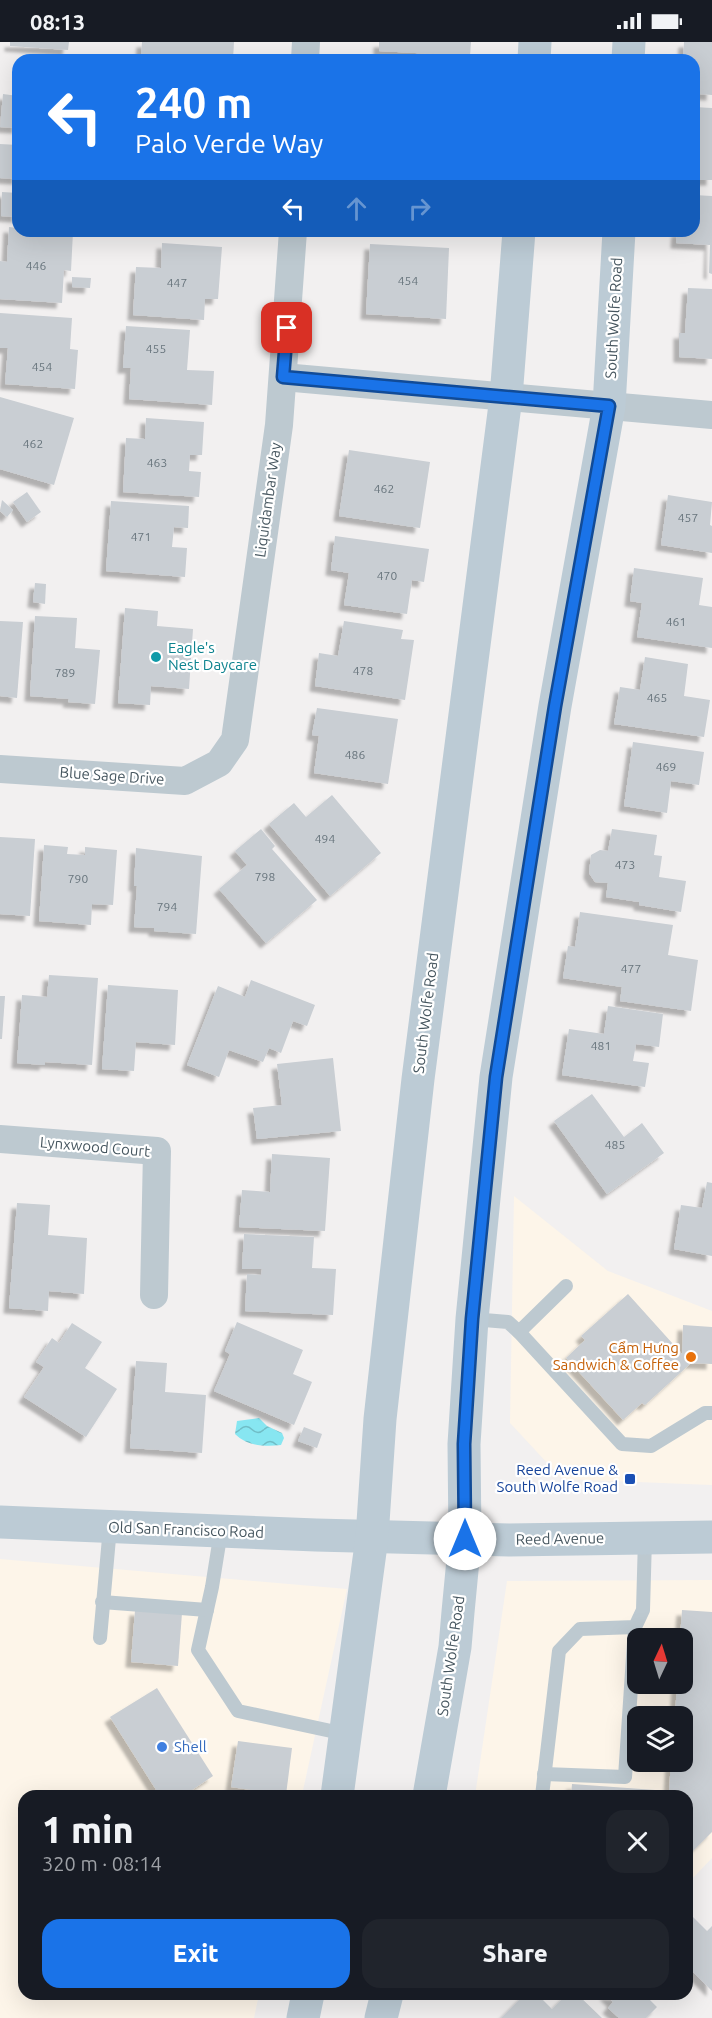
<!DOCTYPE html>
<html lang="en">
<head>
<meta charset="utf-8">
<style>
  body { margin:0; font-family:Ubuntu,sans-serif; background:#20242c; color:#f1f3f6; height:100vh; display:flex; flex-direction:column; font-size:22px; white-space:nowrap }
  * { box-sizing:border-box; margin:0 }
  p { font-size:20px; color:#9ea1a6 }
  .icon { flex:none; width:33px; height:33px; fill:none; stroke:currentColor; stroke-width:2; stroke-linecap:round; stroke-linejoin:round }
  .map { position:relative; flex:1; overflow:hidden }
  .details { position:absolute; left:18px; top:1748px; width:675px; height:210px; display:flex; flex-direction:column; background:#171b24; border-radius:18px; box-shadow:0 6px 24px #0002 }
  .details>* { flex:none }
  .hud { position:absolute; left:12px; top:12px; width:688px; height:183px; border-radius:18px; box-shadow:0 6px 24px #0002; background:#1a73e8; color:#fff; overflow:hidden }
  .needle { width:39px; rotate:4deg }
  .buttons { position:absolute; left:627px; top:1586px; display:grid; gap:12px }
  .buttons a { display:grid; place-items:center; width:66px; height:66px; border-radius:12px; background:#171b24; box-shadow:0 6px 24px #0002; font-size:30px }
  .pin { position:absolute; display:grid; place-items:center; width:51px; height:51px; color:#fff; margin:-26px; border-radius:12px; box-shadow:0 3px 9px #0006 }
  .me { position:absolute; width:66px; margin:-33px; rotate:0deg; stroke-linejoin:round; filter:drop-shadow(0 0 4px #0008) }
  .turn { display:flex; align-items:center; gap:21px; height:126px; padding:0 24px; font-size:27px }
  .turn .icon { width:78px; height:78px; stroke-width:2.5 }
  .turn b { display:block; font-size:42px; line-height:51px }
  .lanes { display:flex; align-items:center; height:57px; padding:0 24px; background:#0003; justify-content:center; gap:30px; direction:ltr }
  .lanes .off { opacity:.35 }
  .round { display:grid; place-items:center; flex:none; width:63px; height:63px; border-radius:18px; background:#20242c }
  .overview { display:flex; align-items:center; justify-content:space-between; height:102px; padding:0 24px }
  h1 { font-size:36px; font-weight:800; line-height:45px }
  .cta { display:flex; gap:12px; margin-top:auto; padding:12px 24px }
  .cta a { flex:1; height:69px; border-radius:18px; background:#1a73e8; color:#fff; font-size:24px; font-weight:800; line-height:69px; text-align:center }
  .cta a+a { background:#20242c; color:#f1f3f6 }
  .status { display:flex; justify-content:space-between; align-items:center; height:42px; padding:0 30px; background:#171b24; direction:ltr }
  .status svg { height:16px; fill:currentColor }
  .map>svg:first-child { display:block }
</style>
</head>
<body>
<div class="status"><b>08:13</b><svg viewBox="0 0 49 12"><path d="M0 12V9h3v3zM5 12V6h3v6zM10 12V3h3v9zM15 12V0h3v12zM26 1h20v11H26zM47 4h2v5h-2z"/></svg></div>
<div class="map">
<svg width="712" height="1976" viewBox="0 0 712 1976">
  <defs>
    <pattern id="water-waves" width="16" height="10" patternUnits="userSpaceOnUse" patternTransform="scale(1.5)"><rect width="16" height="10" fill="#87e6f1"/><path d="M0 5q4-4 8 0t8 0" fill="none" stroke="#70bdc6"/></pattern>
    <filter id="shadow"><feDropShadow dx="-5.5" dy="5.5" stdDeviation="1.5" flood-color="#0004"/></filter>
  </defs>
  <rect width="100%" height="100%" fill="#f2f0f0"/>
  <g fill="#fdf5e9" fill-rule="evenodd">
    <path d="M514 1154 608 1229 712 1269V1443L562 1437 510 1381Z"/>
    <path d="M0 1517 347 1547 302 1753 24 1754V1952H259L254 1976H0Z"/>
    <path d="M712 1538V1816L692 1837H687V1754H475L507 1539ZM638 1596H682V1641H638ZM638 1674H682V1719H638Z"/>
  </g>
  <path fill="url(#water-waves)" d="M259 1376 267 1384 282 1391 284 1396 281 1403C265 1405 247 1404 235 1392L237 1379Z"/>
  <g fill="#c9ced3" filter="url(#shadow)">
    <path d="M10 0H69L68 8 10 4Z"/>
    <path d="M142 0H234L233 18 141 13Z"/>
    <path d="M379 0H471L470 14 379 9Z"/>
    <path d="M684 0H712V53L699 52 700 49H694V18H683Z"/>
    <path d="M3 52 18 54V86L0 85Z"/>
    <path d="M694 65 712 66V138H694Z"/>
    <path d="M0 102 18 103V137L0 136Z"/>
    <path d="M2 150 18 151V175L1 174Z"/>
    <path d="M694 153 712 154V232L709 231 710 203 676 201 677 189H694Z"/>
    <path d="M9 185 18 186V189L73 190 71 229 64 228 62 261 0 257V219L7 220Z"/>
    <path d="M162 201 222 205 218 257H205L204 278 133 273 136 225 161 226Z"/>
    <path d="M370 202 449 206 446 277 366 272Z"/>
    <path d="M72 235 91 236 90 246 72 245Z"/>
    <path d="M688 246 712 247V317L679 315V291H685Z"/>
    <path d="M0 271 72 276 70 307 78 308 75 347 5 342 8 306H0Z"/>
    <path d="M126 284 190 288 187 328 214 329 212 363 129 357 131 326H123Z"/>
    <path d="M0 355 74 376 54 443 0 427Z"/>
    <path d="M146 376 204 380 202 413H190L189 429 201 430 199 455 123 450 126 396 145 397Z"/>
    <path d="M349 408 430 420 420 486 339 474Z"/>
    <path d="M27 450 41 470 27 480 13 460Z"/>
    <path d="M668 453 712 460 710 483 712 484V511L661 503Z"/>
    <path d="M2 458 13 468 7 475 0 469Z"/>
    <path d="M111 459 189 464 188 486 174 485 172 505 187 506 185 535 106 529Z"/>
    <path d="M335 494 429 507 424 540 412 538 407 572 344 563 349 531 331 528Z"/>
    <path d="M634 526 703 536 699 563 712 565V606L637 595 642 561 630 559Z"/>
    <path d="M35 541 46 542 45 562 33 560Z"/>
    <path d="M125 566 158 569 157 584 193 587 189 647 151 644 150 663 118 661Z"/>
    <path d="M35 574 77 576 75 606 100 608 95 662 68 660 69 657 30 654Z"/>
    <path d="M0 579 23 580 17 656 0 654Z"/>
    <path d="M344 579 403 588 401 597 414 598 405 658 315 644 319 611 338 614Z"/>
    <path d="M645 615 688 622 684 654 710 658 704 695 614 682 620 645 640 648Z"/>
    <path d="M317 666 398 677 388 742 314 731 319 694 312 693Z"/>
    <path d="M633 700 704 710 699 743 671 739 667 771 624 764Z"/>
    <path d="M332 753 381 811 330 854 269 782 294 761 306 775Z"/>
    <path d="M261 787 275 804 272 807 317 858 266 901 219 847 247 823 235 809Z"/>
    <path d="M612 787 657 793 654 813 662 814 659 835 686 839 681 870 639 863V860L606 855 608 841 595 840 589 831 591 813 600 808 608 809Z"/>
    <path d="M0 795 35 797 30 874 0 872Z"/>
    <path d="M44 803 68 805 67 812 85 813V805L117 808 113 863 92 862 91 883 39 879Z"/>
    <path d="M136 806 202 814 196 892 154 889V886L134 885 137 844H134Z"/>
    <path d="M580 870 673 883 668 913 698 918 691 969 620 959 622 945 563 936 568 904 575 905Z"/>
    <path d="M49 933 98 936 92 1023 45 1020V1023L17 1021 22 953 47 955Z"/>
    <path d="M251 938 315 963 307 984 293 979 281 1011 269 1006 263 1020 229 1008 219 1035 187 1023 218 944 245 955Z"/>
    <path d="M108 943 178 948 175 1003 136 1000 134 1029 102 1027Z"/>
    <path d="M0 954H5L2 997H0Z"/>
    <path d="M608 964 663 972 659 1005 636 1002 633 1019 649 1021 645 1045 562 1033 569 987 604 992Z"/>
    <path d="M333 1016 341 1089 257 1097 253 1066 282 1063 277 1022Z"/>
    <path d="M592 1052 624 1095 642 1081 664 1111 607 1152 554 1079Z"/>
    <path d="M272 1112 330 1116 325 1189 239 1185 242 1148 270 1150Z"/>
    <path d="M707 1140 712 1141V1214L674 1207 681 1163 702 1166Z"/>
    <path d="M17 1161 50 1163 48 1193 87 1196 84 1252 49 1249 48 1269 9 1266Z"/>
    <path d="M244 1192 314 1195 312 1226 336 1227 333 1273 245 1269 247 1232 261 1233 262 1227H242Z"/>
    <path d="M628 1252 682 1312 683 1283 712 1285V1322L689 1321 690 1322 645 1363 642 1361 623 1378 566 1316 585 1298 581 1294Z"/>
    <path d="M237 1280 303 1308 293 1332 312 1340 294 1383 214 1349 230 1312 225 1309Z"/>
    <path d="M72 1281 102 1300 85 1326 117 1347 86 1395 24 1355 44 1325 36 1320 52 1296 59 1301Z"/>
    <path d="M136 1319 167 1321 165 1350 206 1353 202 1411 130 1406Z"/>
    <path d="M304 1385 322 1392 317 1406 298 1399Z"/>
    <path d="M135 1568 182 1571 178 1624 131 1620Z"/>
    <path d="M682 1568 712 1570V1790L687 1815V1754H571L572 1742 669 1749 671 1719H682V1674H675L677 1641H682V1596H680Z"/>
    <path d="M157 1646 213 1734 183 1754H160L110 1675Z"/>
    <path d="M238 1699 292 1706 286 1753 231 1745Z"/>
    <path d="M687 1869 707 1889 712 1884V1949L687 1924Z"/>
    <path d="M525 1952H537L552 1967 567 1952H577L602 1976H501Z"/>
    <path d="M605 1952H644L657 1965 646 1976H619L608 1966 613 1960Z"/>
  </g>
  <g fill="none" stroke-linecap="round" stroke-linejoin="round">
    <g stroke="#bdc9d0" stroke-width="14">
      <path d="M472 1277 508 1280 519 1290 622 1402 651 1404 705 1371H712"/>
      <path d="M519 1290 566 1244"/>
      <path d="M221 1489 212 1545 198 1608 238 1669 345 1692"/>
      <path d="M102 1560 207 1568"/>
      <path d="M100 1596 110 1485"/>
      <path d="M544 1732 625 1735 635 1585"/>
      <path d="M542 1754 559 1609 580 1587 635 1585 643 1568 645 1496"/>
    </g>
    <g stroke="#bdc9d0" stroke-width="28">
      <path d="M305 18 306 0"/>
      <path d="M283 335 712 373"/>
      <path d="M0 727 185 739 219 721 235 698 279 383 293 189"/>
      <path d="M0 1097 157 1109 154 1253"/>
    </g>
    <g stroke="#bccbd5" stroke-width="33">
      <path d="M534 18 535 0"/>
      <path d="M628 18 629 0"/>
      <path d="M0 1480 316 1493 509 1498 712 1495"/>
      <path d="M337 1754 372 1495 380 1377 418 1037 506 355 519 189"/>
      <path d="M429 1754 455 1605 458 1570 465 1497 464 1402 472 1277 496 1035 555 664 609 364 619 189"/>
      <path d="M303 1976 308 1952"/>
      <path d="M381 1976 387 1952"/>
    </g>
  </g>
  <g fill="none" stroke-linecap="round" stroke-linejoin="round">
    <g stroke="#114b97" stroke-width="15">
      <path id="route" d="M287 286 283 335 609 364 555 664 496 1035 472 1277 464 1402 465 1497"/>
    </g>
    <use href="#route" stroke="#1a73e8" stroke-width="10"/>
  </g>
  <circle fill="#0f9aa8" stroke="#fff" stroke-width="2" cx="156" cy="615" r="6"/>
  <circle fill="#e8710a" stroke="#fff" stroke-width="2" cx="691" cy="1315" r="6"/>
  <rect fill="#1a4fb4" stroke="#fff" stroke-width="2" x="624" y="1431" width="12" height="12" rx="3"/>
  <circle fill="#3f7fe0" stroke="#fff" stroke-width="2" cx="162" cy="1705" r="6"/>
  <g text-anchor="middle" stroke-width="4.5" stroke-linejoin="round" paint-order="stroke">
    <g font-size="12" fill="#67747c">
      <text x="36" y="228">446</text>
      <text x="408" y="243">454</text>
      <text x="177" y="245">447</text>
      <text x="156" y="311">455</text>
      <text x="42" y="329">454</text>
      <text x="33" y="406">462</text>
      <text x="157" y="425">463</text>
      <text x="384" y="451">462</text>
      <text x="688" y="480">457</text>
      <text x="141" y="499">471</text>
      <text x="387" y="538">470</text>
      <text x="676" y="584">461</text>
      <text x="363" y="633">478</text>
      <text x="65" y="635">789</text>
      <text x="657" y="660">465</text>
      <text x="355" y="717">486</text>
      <text x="666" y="729">469</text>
      <text x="325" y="801">494</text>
      <text x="625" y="827">473</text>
      <text x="265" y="839">798</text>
      <text x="78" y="841">790</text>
      <text x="167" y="869">794</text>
      <text x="631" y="931">477</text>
      <text x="601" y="1008">481</text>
      <text x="615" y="1107">485</text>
    </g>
    <g font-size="15" fill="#46565f" stroke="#fff">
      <text transform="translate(614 276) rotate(-87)" y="5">South Wolfe Road</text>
      <text transform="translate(268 458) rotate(-82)" y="5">Liquidambar Way</text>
      <text transform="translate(112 734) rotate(4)" y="5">Blue Sage Drive</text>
      <text transform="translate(426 971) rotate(-83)" y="5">South Wolfe Road</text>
      <text transform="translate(95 1105) rotate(5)" y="5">Lynxwood Court</text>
      <text transform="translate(186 1488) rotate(2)" y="5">Old San Francisco Road</text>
      <text transform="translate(560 1497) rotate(-1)" y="5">Reed Avenue</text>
      <text transform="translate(451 1614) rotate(-82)" y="5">South Wolfe Road</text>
    </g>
    <g font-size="15" fill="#0d838f" stroke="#fff" text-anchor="start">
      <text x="168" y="611">Eagle's<tspan x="168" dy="17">Nest Daycare</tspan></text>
    </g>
    <g font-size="15" fill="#c56008" stroke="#fff" text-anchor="end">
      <text x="679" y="1311">Cẩm Hưng<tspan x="679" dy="17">Sandwich &amp; Coffee</tspan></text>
    </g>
    <g font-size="15" fill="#164399" stroke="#fff" text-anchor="end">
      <text x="618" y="1433">Reed Avenue &amp;<tspan x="618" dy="17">South Wolfe Road</tspan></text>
    </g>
    <g font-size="15" fill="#366cbe" stroke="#fff" text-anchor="start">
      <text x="174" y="1710">Shell</text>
    </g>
  </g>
</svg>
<div class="buttons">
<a><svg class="needle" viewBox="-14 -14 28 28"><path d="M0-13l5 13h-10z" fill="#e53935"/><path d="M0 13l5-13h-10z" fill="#9ea1a6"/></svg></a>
<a><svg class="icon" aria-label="layers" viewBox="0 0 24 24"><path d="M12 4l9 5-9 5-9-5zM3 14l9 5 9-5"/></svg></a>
</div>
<div class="pin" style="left:287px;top:286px;background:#d93025"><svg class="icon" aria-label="arrive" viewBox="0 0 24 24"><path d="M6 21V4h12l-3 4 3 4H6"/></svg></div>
<svg class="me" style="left:465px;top:1497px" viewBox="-20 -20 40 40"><circle r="19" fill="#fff"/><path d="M0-13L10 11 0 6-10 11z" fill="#1a73e8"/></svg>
<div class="hud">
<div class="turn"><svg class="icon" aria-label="left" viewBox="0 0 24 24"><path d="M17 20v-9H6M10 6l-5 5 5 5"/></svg><div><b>240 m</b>Palo Verde Way</div></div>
<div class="lanes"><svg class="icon" aria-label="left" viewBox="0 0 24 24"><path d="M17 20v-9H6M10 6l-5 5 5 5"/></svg><svg class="icon off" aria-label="ahead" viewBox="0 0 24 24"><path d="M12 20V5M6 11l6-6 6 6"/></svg><svg class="icon off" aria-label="right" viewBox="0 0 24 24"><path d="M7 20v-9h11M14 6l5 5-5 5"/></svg></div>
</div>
<section class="details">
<div class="overview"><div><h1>1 min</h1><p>320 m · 08:14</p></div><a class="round"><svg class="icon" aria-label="close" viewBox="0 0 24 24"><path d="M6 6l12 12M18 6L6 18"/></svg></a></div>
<div class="cta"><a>Exit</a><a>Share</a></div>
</section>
</div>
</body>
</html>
